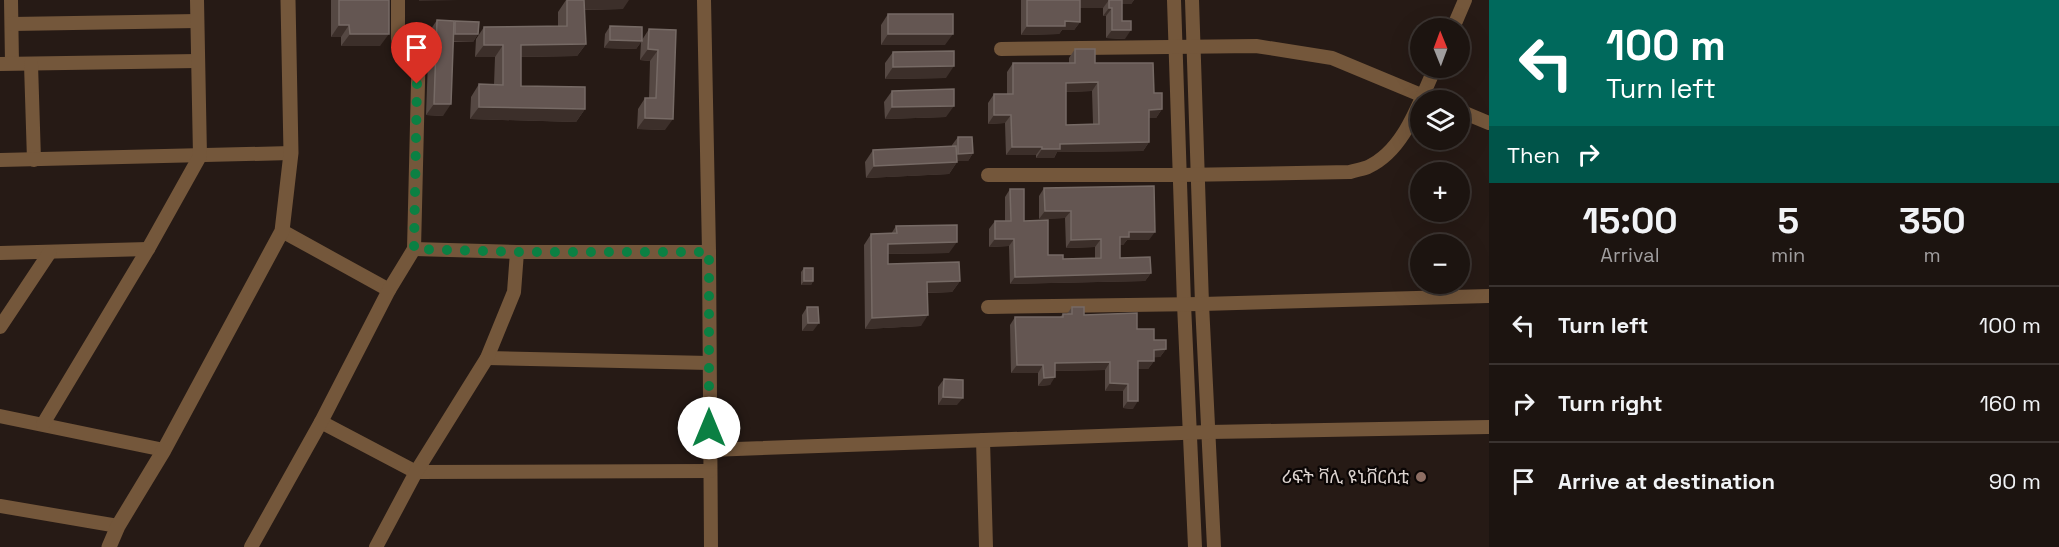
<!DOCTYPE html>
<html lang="en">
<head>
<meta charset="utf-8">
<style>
  body { margin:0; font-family:"Space Grotesk","Noto Sans Ethiopic",sans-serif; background:#251d19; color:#f1f3f6; height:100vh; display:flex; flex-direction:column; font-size:22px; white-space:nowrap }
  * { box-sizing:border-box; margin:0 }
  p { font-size:20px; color:#a09e9f }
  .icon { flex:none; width:33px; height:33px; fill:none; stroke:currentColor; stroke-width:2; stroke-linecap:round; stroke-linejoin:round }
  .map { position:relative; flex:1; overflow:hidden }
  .side { display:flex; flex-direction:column; background:#1c1410; width:570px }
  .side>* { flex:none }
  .top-card { background:#00695c; color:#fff; overflow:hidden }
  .needle { width:39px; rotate:359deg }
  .buttons { position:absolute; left:1410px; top:18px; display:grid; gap:12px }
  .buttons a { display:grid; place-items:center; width:60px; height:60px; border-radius:50%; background:#1c1410; box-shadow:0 6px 24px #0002,0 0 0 2px #3a3330; font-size:30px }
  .pin { position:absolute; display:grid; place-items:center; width:51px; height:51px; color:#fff; margin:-62px -26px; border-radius:50% 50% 50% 0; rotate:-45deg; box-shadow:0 0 6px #0007 }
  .pin .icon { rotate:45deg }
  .me { position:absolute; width:66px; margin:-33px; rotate:0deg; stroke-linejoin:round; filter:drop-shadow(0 0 4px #0008) }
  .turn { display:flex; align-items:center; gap:21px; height:126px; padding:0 18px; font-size:27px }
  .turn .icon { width:78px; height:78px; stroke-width:2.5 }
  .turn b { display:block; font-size:42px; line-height:51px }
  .then { display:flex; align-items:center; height:57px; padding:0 18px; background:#0003; gap:12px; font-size:22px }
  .eta { display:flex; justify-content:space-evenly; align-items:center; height:102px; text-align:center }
  .eta b { font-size:36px; font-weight:700; line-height:42px }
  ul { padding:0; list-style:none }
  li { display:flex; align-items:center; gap:18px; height:78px; padding:0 18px; border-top:2px solid #3a3330 }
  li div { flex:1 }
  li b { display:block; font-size:22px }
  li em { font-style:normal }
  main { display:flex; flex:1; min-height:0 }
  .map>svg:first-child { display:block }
</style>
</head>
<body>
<main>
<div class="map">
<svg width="1489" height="547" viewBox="0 0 1489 547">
  <rect width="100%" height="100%" fill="#261a15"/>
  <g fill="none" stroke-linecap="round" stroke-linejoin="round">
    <g stroke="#74573b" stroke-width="14">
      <path d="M11 0 12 63"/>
      <path d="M704 0 709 252 711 547"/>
      <path d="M1174 0 1184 304 1195 547"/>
      <path d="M1192 0 1202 304 1214 547"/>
      <path d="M12 24 197 21"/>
      <path d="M1453 28 1465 0"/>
      <path d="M1001 49 1256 46 1332 58 1433 100"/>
      <path d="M0 64 197 61"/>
      <path d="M31 64 34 160"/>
      <path d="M1460 111 1489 123"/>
      <path d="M0 160 291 153"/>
      <path d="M988 175H1180L1350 172C1356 170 1363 169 1368 167 1405 150 1419 102 1435 68"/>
      <path d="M282 231 389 290"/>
      <path d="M414 249 517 252H709"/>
      <path d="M0 253 148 249"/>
      <path d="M988 307 1202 304 1489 296"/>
      <path d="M0 327 50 252"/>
      <path d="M487 358 709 363"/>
      <path d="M0 416 164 450"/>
      <path d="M321 422 416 472 710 471"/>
      <path d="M43 424 148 249 200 156 197 0"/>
      <path d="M983 440 986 547"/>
      <path d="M709 450 1209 432 1489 427"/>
      <path d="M0 506 118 526"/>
      <path d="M251 547 321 422 389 290 414 249 419 41 398 39V0"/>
      <path d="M376 547 416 472 487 358 514 292 517 252"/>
    </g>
    <path stroke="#74573b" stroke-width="15" d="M109 547 118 526 164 450 282 231 291 153 288 0"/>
  </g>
  <g fill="#554843" fill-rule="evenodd">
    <path d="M315 0H389L380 46H341V37H331V0Z"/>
    <path d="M566 0 623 9 584 10 586 44 577 56 521 57V86L585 109 576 122 470 119 471 97 479 84 494 85 495 57H475L476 39 484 27H558V12Z"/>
    <path d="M1021 0H1134L1131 4H1122V21L1125 39 1106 38V16H1103V8H1080V22L1074 30H1062L1059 34 1021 35Z"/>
    <path d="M888 14 945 45H881V25Z"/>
    <path d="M437 20 454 23 455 21 478 34 473 42H453L443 116 426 115 429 32Z"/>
    <path d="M610 26 642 40 649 29 676 30 665 130 637 129 638 109 645 98H649L650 61 640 60 641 42 636 49 604 48 605 34Z"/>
    <path d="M1075 49 1095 63 1154 93 1162 109 1156 118H1149V142L1143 151 1057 152 1054 158H1036V155H1006L1005 123 988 124V103L994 94H1007V72L1013 63H1069V58ZM1092 91 1093 124 1066 125V92Z"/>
    <path d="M893 52 946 78 885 79V63Z"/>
    <path d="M892 91 946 117 885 119 884 102Z"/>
    <path d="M958 137 973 153 968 161H957V162L949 174 866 178 865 162 873 150 952 147V145Z"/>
    <path d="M1044 188 1149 240H1127L1123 245H1120V258L1151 273 1145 281 1010 284 1009 246 989 247V229L995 221H1005V197L1010 189 1024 221 1048 255 1063 259 1095 258V247L1066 248 1065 218 1039 219V196Z"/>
    <path d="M896 226 949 253 888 254V264L960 281 952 292 927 293 921 326 865 329 864 245 871 234H891Z"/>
    <path d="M804 268 813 281 811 285H801V272Z"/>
    <path d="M807 307 813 331H802V315Z"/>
    <path d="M1072 307 1084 315 1137 329 1166 349 1160 357H1154V361L1148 369H1138L1133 409 1123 408V391H1105V370L1055 371 1050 385 1038 386V373H1011L1010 325 1015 317H1060L1063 314H1067Z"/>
    <path d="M944 379 957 405H938V387Z"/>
  </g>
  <g fill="#3c2f2a">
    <path d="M419 0H459L419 1Z"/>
    <path d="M574 0H629L623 9 567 10Z"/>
    <path d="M1079 0H1109L1103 8H1074Z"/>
    <path d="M1119 0H1134L1131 4H1116Z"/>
    <path d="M1109 8H1112L1106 16H1103Z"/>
    <path d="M1065 21 1080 22 1074 30H1062L1059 34 1021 35 1027 26Z"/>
    <path d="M339 25H349L341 37H331Z"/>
    <path d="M1112 30H1131L1125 39 1106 38Z"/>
    <path d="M350 34H389L380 46H341Z"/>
    <path d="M455 34H478L473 42 450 41Z"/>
    <path d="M888 34H953L945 45H881Z"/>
    <path d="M610 40 642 41 636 49 604 48Z"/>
    <path d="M586 44 577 56 513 57 521 45Z"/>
    <path d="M484 45H503L495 57H475Z"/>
    <path d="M648 49 658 50 650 61 640 60Z"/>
    <path d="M954 66 946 78 885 79 893 67Z"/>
    <path d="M1098 82 1092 91 1059 92 1066 83Z"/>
    <path d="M434 104H451L443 116 426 115Z"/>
    <path d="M954 106 946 117 885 119 892 107Z"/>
    <path d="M479 107 585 109 576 122 470 119Z"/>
    <path d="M1162 109 1156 118H1143L1149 110Z"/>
    <path d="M994 115H1011L1005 123 988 124Z"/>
    <path d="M645 118 673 119 665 130 637 129Z"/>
    <path d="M1149 142 1143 151 1057 152 1054 158H1036L1042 149 1060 144Z"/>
    <path d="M1012 147H1042L1036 155H1006Z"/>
    <path d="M973 153 968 161H953L958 154Z"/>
    <path d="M957 162 949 174 866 178 874 166Z"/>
    <path d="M1045 211H1071L1065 218 1039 219Z"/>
    <path d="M1129 232H1155L1149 240H1127L1123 245H1115L1120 237Z"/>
    <path d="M995 239H1014L1009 246 989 247Z"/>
    <path d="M1101 239 1095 247 1066 248 1071 240Z"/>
    <path d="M957 242 949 253 880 254 888 244Z"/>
    <path d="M1151 273 1145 281 1010 284 1015 277Z"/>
    <path d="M804 281H813L811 285H801Z"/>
    <path d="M960 281 952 292 919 293 927 282Z"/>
    <path d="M928 315 921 326 865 329 872 318Z"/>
    <path d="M808 323H819L813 331H802Z"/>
    <path d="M1166 349 1160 357 1148 358 1154 350Z"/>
    <path d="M1138 361H1154L1148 369H1132Z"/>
    <path d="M1110 362 1105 370 1049 371 1055 363Z"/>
    <path d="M1017 365H1043L1038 373H1011Z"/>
    <path d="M1055 377 1050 385 1038 386 1044 378Z"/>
    <path d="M1110 383 1128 384 1123 391H1105Z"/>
    <path d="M943 397 963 398 957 405H938Z"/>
    <path d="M1128 401H1138L1133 409 1123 408Z"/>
  </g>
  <g fill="#645652" stroke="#766a65" stroke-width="1.5" fill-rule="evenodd">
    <path d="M339 0H389V34H350L349 25H339Z"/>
    <path d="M567 0H584L586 44 521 45V86L585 87V109L479 107V84L503 85V45H484V27L567 26Z"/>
    <path d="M1027 0H1080V22L1065 21V26H1027Z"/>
    <path d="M1109 0H1122V21H1131V30H1112V8H1109Z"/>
    <rect x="888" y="14" width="65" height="20"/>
    <path d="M437 20 454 21 451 104H434Z"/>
    <path d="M455 21 479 22 478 34H455Z"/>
    <path d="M610 26 642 27V41L610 40Z"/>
    <path d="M649 29 676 30 673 119 645 118V98H656L658 50 648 49Z"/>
    <path d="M1075 49H1095V63H1153L1154 93H1162V109L1149 110V142L1060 144V149H1042V147H1012L1011 115H994V94H1013V63H1075ZM1098 82 1099 124 1066 125V83Z"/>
    <path d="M954 51V66L893 67V52Z"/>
    <path d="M954 89V106L892 107V91Z"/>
    <path d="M958 137H972L973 153 958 154Z"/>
    <path d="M956 146 957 162 874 166 873 150Z"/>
    <path d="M1154 186 1155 232H1129V237H1120V258L1150 257 1151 273 1015 277 1014 239H995V221H1011L1010 189H1024V221L1048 220V255H1063V259L1101 258V239L1071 240V211H1045L1044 188Z"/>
    <path d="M957 225V242L888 244V264L959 262 960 281 927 282 928 315 872 318 871 234 897 233 896 226Z"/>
    <rect x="804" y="268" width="9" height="13"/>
    <path d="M807 307H818L819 323H808Z"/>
    <path d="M1072 307H1084V315L1137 313V329H1154V340H1166V349L1154 350V361H1138V401H1128V384L1110 383V362L1055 363V377L1044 378 1043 365H1017L1015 317H1063V314H1072Z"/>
    <path d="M944 379 963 380V398L943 397Z"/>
  </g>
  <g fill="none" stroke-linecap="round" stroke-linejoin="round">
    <path stroke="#0b8043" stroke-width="10" stroke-dasharray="0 18" d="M417 84 414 249 517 252H709V428"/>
  </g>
  <circle fill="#8d6e63" stroke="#0b0605" stroke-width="2" cx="1421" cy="477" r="6"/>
  <g text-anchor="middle" stroke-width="4.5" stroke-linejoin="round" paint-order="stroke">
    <g font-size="18" fill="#dcd3cf" stroke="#0b0605" text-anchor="end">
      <text x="1409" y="483">ሪፍት ቫሊ ዩኒቨርሲቲ</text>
    </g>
  </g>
</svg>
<div class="buttons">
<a><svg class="needle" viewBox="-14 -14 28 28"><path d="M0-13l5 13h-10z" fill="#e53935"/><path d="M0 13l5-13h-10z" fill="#a09e9f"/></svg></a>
<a><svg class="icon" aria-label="layers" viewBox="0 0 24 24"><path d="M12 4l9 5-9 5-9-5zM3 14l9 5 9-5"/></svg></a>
<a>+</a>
<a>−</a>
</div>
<div class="pin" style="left:417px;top:84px;background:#d93025"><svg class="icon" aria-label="arrive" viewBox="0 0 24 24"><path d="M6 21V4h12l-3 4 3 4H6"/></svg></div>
<svg class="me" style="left:709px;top:428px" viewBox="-20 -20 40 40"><circle r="19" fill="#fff"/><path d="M0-13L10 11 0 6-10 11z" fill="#0b8043"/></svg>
</div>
<section class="side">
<div class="top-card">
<div class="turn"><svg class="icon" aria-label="left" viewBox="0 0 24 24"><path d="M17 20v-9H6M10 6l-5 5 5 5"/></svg><div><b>100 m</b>Turn left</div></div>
<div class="then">Then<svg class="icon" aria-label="right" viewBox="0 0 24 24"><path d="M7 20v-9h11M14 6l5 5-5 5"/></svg></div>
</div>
<div class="eta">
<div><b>15:00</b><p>Arrival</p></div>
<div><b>5</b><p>min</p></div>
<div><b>350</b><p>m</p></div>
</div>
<ul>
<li><svg class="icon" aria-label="left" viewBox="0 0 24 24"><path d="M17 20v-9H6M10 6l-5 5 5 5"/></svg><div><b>Turn left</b></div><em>100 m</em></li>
<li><svg class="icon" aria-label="right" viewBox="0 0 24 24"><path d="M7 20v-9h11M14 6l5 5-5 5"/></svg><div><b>Turn right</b></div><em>160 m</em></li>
<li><svg class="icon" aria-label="arrive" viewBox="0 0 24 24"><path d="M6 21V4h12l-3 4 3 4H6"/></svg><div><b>Arrive at destination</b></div><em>90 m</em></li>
</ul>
</section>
</main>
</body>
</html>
